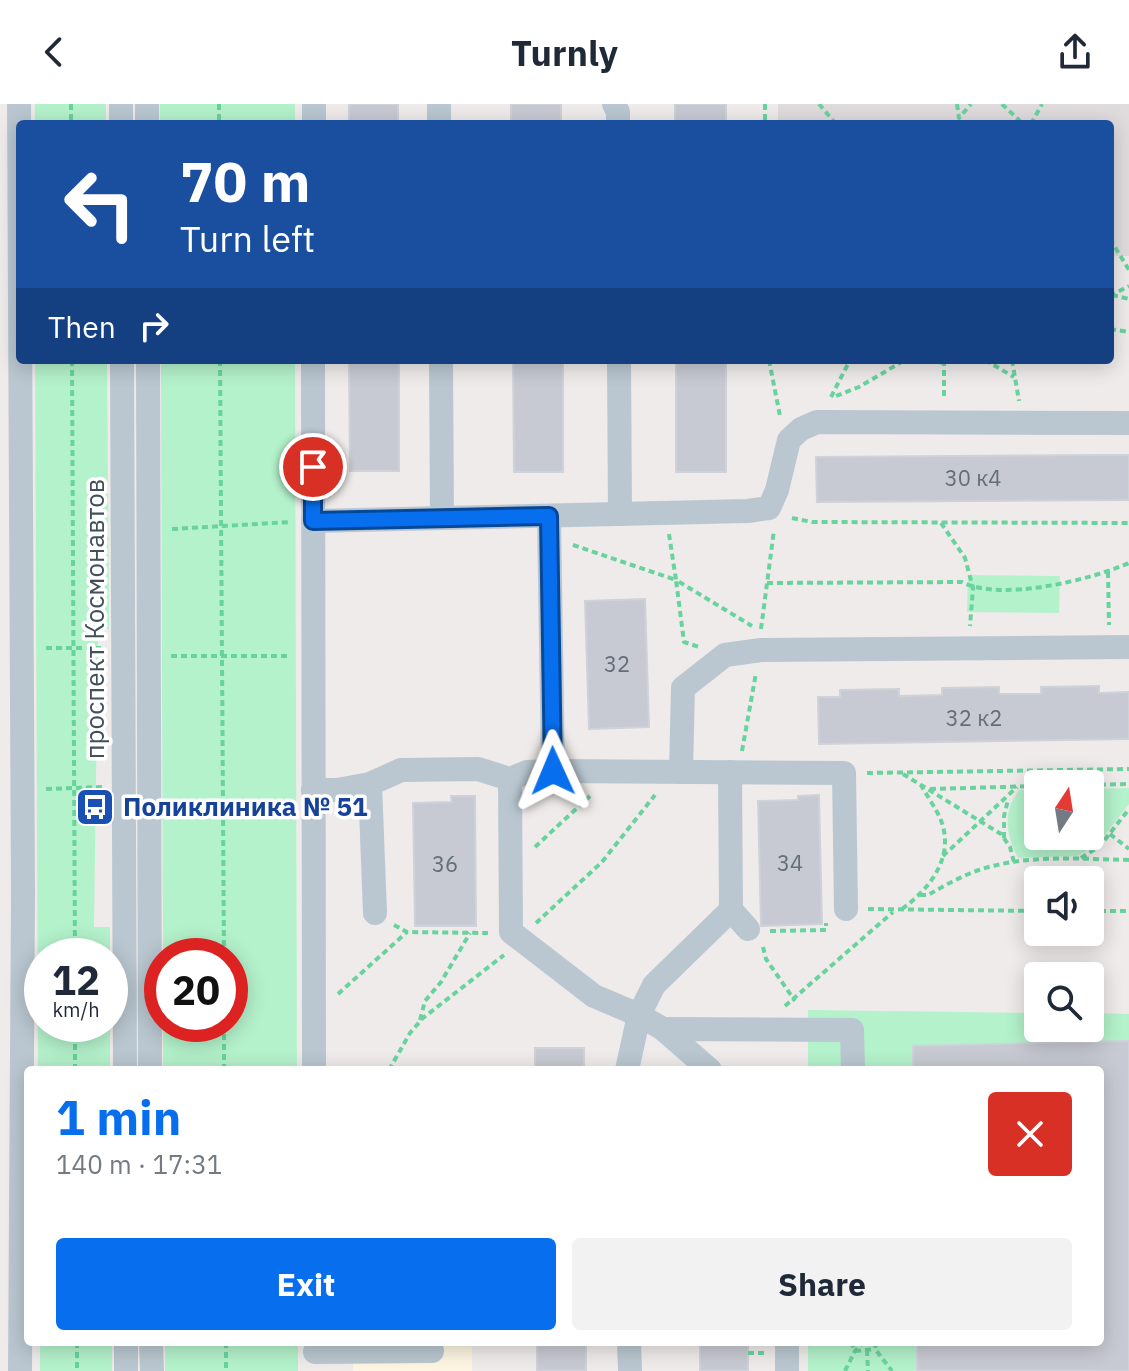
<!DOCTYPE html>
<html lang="en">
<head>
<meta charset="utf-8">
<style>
  body { margin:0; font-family:"IBM Plex Sans",sans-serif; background:#f2f2f3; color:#1f2937; height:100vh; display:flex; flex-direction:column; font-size:30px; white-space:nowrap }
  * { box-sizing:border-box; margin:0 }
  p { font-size:26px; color:#747a83 }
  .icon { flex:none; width:44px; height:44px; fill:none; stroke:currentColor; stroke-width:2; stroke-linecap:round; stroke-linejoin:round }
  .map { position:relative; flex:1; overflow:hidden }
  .drawer { position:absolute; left:24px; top:962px; width:1080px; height:280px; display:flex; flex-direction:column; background:#fff; border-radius:8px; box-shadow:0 4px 20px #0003 }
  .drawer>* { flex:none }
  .hud { position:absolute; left:16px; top:16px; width:1098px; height:244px; border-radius:8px; box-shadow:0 4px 20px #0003; background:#1a4fa0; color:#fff; overflow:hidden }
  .needle { width:52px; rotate:12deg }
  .controls { position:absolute; left:1024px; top:666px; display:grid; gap:16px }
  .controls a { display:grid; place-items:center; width:80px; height:80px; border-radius:8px; background:#fff; box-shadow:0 4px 20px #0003; font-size:40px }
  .speed { position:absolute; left:24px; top:834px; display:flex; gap:16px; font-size:40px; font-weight:700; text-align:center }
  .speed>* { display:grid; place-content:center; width:104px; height:104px; border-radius:50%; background:#fff; box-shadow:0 4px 20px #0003; line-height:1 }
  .speed small { font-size:20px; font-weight:400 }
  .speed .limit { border:12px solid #d22; background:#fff; color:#111 }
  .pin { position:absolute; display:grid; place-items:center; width:68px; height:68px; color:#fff; margin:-34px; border:4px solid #fff; border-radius:50%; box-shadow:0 2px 8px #0007 }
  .me { position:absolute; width:88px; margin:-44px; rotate:359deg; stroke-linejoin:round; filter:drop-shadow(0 0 6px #0008) }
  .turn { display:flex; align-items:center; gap:28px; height:168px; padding:0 32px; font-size:36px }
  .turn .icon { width:104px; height:104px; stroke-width:2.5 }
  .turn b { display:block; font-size:56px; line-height:68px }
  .then { display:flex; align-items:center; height:76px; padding:0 32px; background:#0003; gap:16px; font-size:30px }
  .round { display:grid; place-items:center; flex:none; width:84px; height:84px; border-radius:8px; background:#f2f2f3 }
  .headline { display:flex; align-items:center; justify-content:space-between; height:136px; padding:0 32px }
  h1 { font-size:48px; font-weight:700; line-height:60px; color:#076fed }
  .cta { display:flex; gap:16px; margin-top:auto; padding:16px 32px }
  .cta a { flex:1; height:92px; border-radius:8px; background:#076fed; color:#fff; font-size:32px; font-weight:700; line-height:92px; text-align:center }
  .cta a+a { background:#f2f2f3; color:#1f2937 }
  header { display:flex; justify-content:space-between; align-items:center; height:104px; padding:0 32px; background:#fff; font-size:36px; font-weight:700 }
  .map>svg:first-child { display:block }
</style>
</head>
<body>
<header><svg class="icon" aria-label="back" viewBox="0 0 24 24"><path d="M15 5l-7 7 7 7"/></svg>Turnly<svg class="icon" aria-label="share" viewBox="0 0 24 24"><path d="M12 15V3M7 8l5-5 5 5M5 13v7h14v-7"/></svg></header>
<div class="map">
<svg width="1129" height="1267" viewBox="0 0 1129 1267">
  <rect width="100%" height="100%" fill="#efebeb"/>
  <rect fill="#fdf5e1" x="353" y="1238" width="119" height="29"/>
  <path fill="#e0dcdd" d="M778 0H1129V152H1110V20H778Z"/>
  <g fill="#b4f2cb">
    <rect x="35" y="0" width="71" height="20"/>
    <rect x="160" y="0" width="135" height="20"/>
    <path d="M35 256H107L109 525H98L94 823H110V852H42V920H110V853V966H38Z"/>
    <path d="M161 256H295L297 966H163V920H230V852H163Z"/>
    <path d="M968 471 1060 472 1059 509 967 508Z"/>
    <path d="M1129 684V700L1097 741 1077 752 1018 754C1006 730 1002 709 1019 686H1038V732H1090V685Z"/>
    <path d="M808 906 1038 909V924H1090V909L1129 910V1267H808V1238H1100V966H808Z"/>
    <rect x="40" y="1238" width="72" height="29"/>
    <rect x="165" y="1238" width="133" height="29"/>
  </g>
  <g fill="#c7cad2" stroke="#cfd2d8" stroke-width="2">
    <rect x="349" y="0" width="49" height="20"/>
    <rect x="511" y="0" width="50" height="20"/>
    <rect x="675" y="0" width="51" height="20"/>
    <path d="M349 256H399V367H350Z"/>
    <path d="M513 256H563V368H514Z"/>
    <rect x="676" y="256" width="50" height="112"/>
    <path d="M1101 351H1129V396L817 398 816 353Z"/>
    <path d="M645 495 649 623 589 625 585 497Z"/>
    <path d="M1099 582V589L1129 588V635L819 640 818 593H840V586L899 585V592L942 591V584L999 583V590H1041V583Z"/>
    <path d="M819 691 822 820 761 822 758 697 798 696V692Z"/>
    <path d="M451 692H475L476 822H415L413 699 452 698Z"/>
    <path d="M1129 937V1267H917V1238H1100V966H913V942Z"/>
    <rect x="535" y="944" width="49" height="22"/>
    <rect x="537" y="1238" width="49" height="29"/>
    <rect x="700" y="1238" width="48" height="29"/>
  </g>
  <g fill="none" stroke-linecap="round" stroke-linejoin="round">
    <g stroke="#69d39d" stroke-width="4" stroke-dasharray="6 4" stroke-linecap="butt">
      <path d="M71 0V20"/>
      <path d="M219 0V20"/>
      <path d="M765 0V20"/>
      <path d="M819 0 836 20"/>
      <path d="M957 0 959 14 971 0"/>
      <path d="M1002 0 1023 20"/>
      <path d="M1031 20 1042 0"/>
      <path d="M1110 135 1129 166"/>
      <path d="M1112 191 1129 195"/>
      <path d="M1110 192 1129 182"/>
      <path d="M1110 225 1129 228"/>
      <path d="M72 256 75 852"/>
      <path d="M220 256 224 852"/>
      <path d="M769 256 780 312"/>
      <path d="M929 256 944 259 957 256"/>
      <path d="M944 256V294"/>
      <path d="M985 256 1014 273"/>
      <path d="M1012 256 1019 297"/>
      <path d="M836 292 859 283 905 256"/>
      <path d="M831 293 850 256"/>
      <path d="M792 414 812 418 1129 419"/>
      <path d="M941 419 965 454 973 484 970 522"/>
      <path d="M172 425 291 418"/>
      <path d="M669 430 676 476 752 522"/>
      <path d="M573 441 676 476 684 538 699 543"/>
      <path d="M1108 468 1109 521"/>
      <path d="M767 479 962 478C1001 498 1090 476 1129 459"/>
      <path d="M761 525 774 426"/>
      <path d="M46 544H101"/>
      <path d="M171 552H291"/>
      <path d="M742 647 756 569"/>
      <path d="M867 669 1129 665"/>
      <path d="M903 670 1001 730 1010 743 1014 758"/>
      <path d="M1090 681 1129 680"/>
      <path d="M46 685 102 683"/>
      <path d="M930 685 1038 682"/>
      <path d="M1110 730 1129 745"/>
      <path d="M1004 734V712L1008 696"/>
      <path d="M535 743 590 692"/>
      <path d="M943 752 1017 683"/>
      <path d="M1081 754 1100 742 1129 705"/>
      <path d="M920 791H928C944 782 961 772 979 766 1027 750 1079 755 1129 756"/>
      <path d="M868 805 1038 807"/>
      <path d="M902 805C931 784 956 751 940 714 935 703 927 692 921 681"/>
      <path d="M1090 807H1129"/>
      <path d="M536 819 602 758 655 691"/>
      <path d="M394 821 407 828 488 829"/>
      <path d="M770 827 826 826V819"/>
      <path d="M763 843 766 855 795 897"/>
      <path d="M338 890 407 828"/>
      <path d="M785 902 893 808"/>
      <path d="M420 916 425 897 441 878 470 829"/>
      <path d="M75 920V966"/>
      <path d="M224 920V966"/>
      <path d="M389 966 410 929 423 914 504 851"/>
      <path d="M77 1238V1267"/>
      <path d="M226 1238V1267"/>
      <path d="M851 1238 855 1247 875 1245"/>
      <path d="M876 1238 875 1245 892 1267"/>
      <path d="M867 1246 868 1267"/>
      <path d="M748 1249H766"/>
      <path d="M845 1267 855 1247 864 1238"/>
    </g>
    <g stroke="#bac7d0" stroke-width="24">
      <path d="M19 0 23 792 20 1267"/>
      <path d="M121 0V20"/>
      <path d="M147 0V20"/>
      <path d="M439 0V20"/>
      <path d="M614 0 618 8V20"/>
      <path d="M314 20V0"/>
      <path d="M122 256 125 966"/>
      <path d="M148 256 150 966"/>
      <path d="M313 256 314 966"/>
      <path d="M441 256 442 414"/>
      <path d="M619 256 620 410"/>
      <path d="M549 412 553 667"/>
      <path d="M313 417 748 407 769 404 777 386 789 336 801 325 817 318 1129 319"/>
      <path d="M681 668 683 584 725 551 761 546 1129 543"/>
      <path d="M510 675 511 828 594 892 639 911 663 925 710 966"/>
      <path d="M370 680 375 809"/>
      <path d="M313 686H337L370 680 401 666 478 665 510 675 527 668 553 667 844 669 846 805"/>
      <path d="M731 806 748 825"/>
      <path d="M663 925 852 926 853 966"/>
      <path d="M627 966 639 911 654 881 731 806 730 668"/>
      <path d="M126 1238V1267"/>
      <path d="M151 1238 152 1267"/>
      <path d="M629 1238 630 1267"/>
      <path d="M787 1238V1267"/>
      <path d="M315 1248 432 1247"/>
    </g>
  </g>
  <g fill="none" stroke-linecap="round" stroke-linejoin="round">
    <g stroke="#05489a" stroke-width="20">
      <path id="route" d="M313 363V417L549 412 553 667"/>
    </g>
    <use href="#route" stroke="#076fed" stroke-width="14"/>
  </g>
  <defs>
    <g id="bus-square" transform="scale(2)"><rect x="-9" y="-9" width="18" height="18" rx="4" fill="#1a4fb4" stroke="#fff"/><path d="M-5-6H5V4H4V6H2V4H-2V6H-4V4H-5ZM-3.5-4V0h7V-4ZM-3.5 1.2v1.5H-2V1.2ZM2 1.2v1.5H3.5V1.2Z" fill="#fff"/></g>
  </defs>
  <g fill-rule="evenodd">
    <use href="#bus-square" x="95" y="703"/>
  </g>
  <g text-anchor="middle" stroke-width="7" stroke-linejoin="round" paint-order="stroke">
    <g font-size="22" fill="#636e79">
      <text x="973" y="382">30 к4</text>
      <text x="617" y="568">32</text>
      <text x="974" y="622">32 к2</text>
      <text x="790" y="767">34</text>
      <text x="445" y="768">36</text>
    </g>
    <g font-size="26" fill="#42505b" stroke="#fff">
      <text transform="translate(95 515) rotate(-90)" y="9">проспект Космонавтов</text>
    </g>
    <g font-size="26" font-weight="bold" fill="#164399" stroke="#fff" text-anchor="start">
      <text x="123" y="712">Поликлиника № 51</text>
    </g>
  </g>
</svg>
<div class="controls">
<a><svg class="needle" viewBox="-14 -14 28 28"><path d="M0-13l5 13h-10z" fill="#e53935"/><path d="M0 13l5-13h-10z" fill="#747a83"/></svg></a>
<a><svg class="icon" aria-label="sound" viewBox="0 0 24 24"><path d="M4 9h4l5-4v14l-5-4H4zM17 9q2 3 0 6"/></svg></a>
<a><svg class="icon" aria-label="search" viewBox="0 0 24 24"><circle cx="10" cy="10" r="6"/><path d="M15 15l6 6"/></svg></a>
</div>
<div class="speed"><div>12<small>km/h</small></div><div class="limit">20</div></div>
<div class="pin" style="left:313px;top:363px;background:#d93025"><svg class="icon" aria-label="arrive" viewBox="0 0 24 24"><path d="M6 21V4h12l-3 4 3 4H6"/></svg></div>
<svg class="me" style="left:553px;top:667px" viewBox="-20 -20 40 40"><path d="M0-17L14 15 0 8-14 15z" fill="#076fed" stroke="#fff" stroke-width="4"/></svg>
<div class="hud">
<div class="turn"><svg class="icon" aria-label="left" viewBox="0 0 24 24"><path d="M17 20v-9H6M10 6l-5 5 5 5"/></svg><div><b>70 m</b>Turn left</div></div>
<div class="then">Then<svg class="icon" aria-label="right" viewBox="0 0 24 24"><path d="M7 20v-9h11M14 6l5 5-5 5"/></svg></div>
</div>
<section class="drawer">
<div class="headline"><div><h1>1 min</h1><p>140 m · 17:31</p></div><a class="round" style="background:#d93025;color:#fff"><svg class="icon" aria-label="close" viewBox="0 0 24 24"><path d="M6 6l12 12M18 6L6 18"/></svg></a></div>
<div class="cta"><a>Exit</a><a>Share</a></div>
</section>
</div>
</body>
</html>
